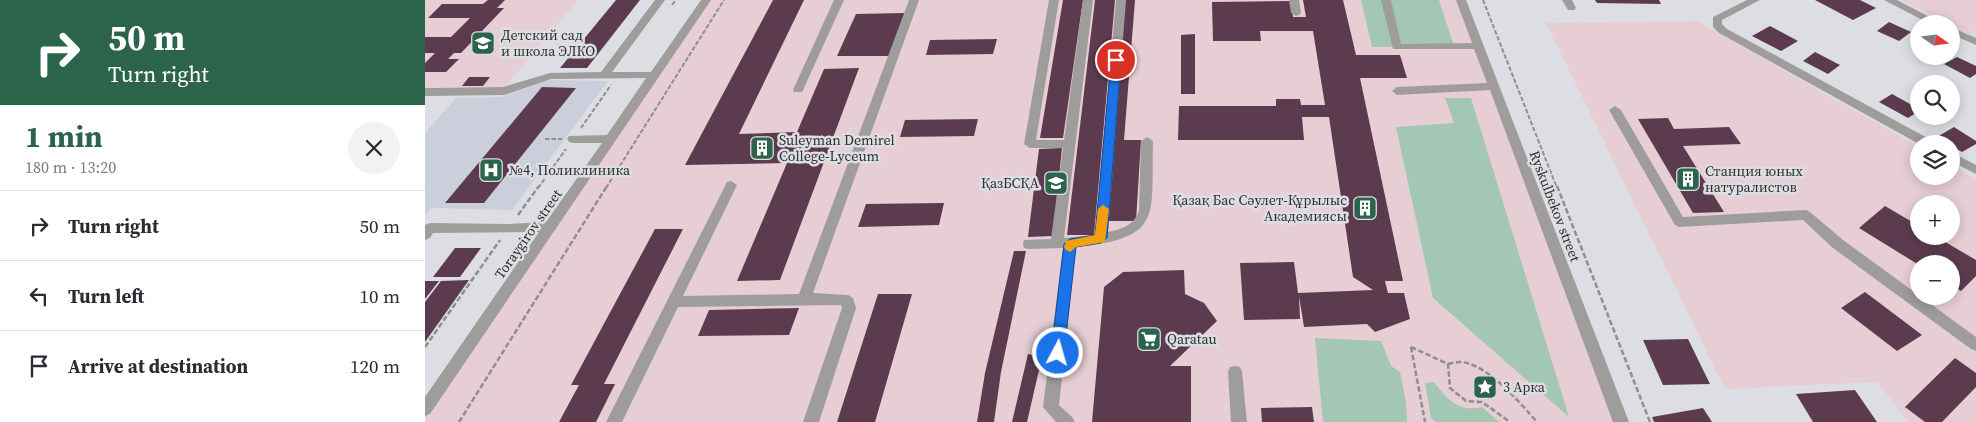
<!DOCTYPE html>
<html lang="en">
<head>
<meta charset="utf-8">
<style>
  body { margin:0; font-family:"Source Serif 4",serif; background:#f2f2f3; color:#2b2b33; height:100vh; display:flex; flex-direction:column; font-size:19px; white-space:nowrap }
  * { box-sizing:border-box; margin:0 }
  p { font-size:16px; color:#7c7c81 }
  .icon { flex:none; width:28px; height:28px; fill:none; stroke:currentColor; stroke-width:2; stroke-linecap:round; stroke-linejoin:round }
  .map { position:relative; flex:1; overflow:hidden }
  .details { display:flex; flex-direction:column; background:#fff; width:425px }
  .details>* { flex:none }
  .guide { background:#2b634b; color:#fff; overflow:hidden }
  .needle { width:32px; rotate:104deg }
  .tools { position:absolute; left:1485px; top:15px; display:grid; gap:10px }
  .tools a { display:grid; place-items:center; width:50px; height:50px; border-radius:50%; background:#fff; box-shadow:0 2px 12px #0003; font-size:25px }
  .pin { position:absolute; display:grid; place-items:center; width:42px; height:42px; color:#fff; margin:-21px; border:2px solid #fff; border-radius:50%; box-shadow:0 1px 5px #0007 }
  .me { position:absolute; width:55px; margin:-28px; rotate:6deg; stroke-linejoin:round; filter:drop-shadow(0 0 4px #0008) }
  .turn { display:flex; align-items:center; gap:18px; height:105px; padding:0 25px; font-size:22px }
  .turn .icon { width:65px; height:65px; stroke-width:2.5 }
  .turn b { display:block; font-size:35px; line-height:42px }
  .round { display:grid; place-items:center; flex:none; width:52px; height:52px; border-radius:26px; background:#f2f2f3 }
  .headline { display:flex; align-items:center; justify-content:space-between; height:85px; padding:0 25px }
  h1 { font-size:30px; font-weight:700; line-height:38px; color:#2b634b }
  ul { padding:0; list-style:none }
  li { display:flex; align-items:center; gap:15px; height:70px; padding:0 25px; border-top:1px solid #e1e1e2 }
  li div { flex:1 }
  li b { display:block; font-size:19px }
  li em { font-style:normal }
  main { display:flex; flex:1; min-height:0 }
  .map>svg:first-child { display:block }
</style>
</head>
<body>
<main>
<section class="details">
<div class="guide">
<div class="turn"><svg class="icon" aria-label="right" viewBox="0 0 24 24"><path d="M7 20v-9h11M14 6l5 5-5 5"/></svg><div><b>50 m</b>Turn right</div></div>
</div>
<div class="headline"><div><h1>1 min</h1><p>180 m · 13:20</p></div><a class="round"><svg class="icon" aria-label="close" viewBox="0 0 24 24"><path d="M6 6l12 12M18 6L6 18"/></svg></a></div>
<ul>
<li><svg class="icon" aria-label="right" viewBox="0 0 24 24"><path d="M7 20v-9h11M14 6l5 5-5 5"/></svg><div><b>Turn right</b></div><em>50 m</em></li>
<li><svg class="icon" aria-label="left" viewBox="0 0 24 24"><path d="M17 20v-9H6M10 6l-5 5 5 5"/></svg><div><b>Turn left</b></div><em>10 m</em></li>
<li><svg class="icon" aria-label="arrive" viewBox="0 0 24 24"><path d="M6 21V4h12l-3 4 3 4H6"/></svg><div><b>Arrive at destination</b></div><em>120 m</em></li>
</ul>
</section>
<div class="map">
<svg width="1551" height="422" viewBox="0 0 1551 422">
  <rect width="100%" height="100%" fill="#dddee4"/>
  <path fill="#cbcfdb" d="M122 80 183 81 87 210 6 208 0 215V133L31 98 76 97Z"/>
  <g fill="#e7cdd4" fill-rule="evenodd">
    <path d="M0 0H153L80 87H0Z"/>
    <path d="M281 0H1036L1196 422H0V409Z"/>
    <path d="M1476 0H1551V29L1547 36Z"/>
    <path d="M1272 21 1494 147V176H1526V165L1551 179V422H1484L1452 382 1300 389 1121 23ZM1494 204H1526V236H1494ZM1494 264H1526V296H1494Z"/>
  </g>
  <g fill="#a4c7b5">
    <path d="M936 0H1014L1029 46 947 47Z"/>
    <path d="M1020 98H1046L1144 417 1008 298 971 127 1029 123Z"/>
    <path d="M890 338 956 341 966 366 975 372 981 402 982 422H898Z"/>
    <path d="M1009 382C1022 399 1034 413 1057 407L1074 422H1011L1006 418 1000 383Z"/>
  </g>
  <g fill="#5d3b4e">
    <path d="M63 0H80L72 8H79L36 53H29L23 59H34L21 72H0V63L10 53H0V37H26L45 18H3L17 4H58Z"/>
    <path d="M191 0H215L162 68H135Z"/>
    <path d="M348 0H379L314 134 372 132 399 69 434 68 355 280 312 281 362 163 260 165Z"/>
    <path d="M638 0H658L638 138H615Z"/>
    <path d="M670 0H690L669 235H642Z"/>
    <path d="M700 0H710L699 140H716L711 221H681Z"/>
    <path d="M878 0H918L931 55H975L982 78H935L978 281H960L963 293H979L985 319 950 332 942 324 879 327 874 296 875 319 819 320 815 263 869 262 873 293 948 290 928 277 904 117H877L879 140H753L754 106H851V99H875L876 105H900L888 31H835L836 41H788L787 2 866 1 868 17H881Z"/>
    <path d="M1170 0H1234L1236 4 1172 3Z"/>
    <path d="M1390 0H1435L1451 8 1428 20Z"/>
    <path d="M480 13 465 56H412L431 14Z"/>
    <path d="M1464 22 1486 32 1474 41 1452 31Z"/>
    <path d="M1345 26 1373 41 1356 51 1327 36Z"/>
    <path d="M770 34V94H756V35Z"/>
    <path d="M572 39 568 54 501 55 505 40Z"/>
    <path d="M1390 52 1415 65 1403 74 1378 61Z"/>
    <path d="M1532 57 1551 66V74L1545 78 1519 64Z"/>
    <path d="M44 77H65L58 86H37Z"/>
    <path d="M117 87 151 88 59 203H20Z"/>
    <path d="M1467 94 1494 109V111L1483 118 1454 102Z"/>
    <path d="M1243 118 1249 129 1304 127 1316 144 1258 146 1299 212 1268 213 1213 119Z"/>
    <path d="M553 119 549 136 475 137 480 120Z"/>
    <path d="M1529 127 1551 141V144L1537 152 1512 137Z"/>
    <path d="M637 148 628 236 603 237 614 149Z"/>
    <path d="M519 203 514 225 433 227 441 204Z"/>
    <path d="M1460 206 1494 226V236H1510L1551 260V276L1536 291 1526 285V264L1494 265 1434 228Z"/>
    <path d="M230 229H258L179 384H190L171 422H134L154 385H146Z"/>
    <path d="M30 248H56L35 277H8Z"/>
    <path d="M589 251H601L576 372 569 422H552L560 373Z"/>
    <path d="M759 270 760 294 779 303 792 321 745 366H766V422H667L679 287 698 272Z"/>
    <path d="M44 280 0 342V302L16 281Z"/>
    <path d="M0 281H14L0 299Z"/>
    <path d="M1440 292 1497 335 1472 351 1416 308Z"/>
    <path d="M453 294H487L450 422H412Z"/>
    <path d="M374 308 364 335 273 336 284 310Z"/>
    <path d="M1263 339 1285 384 1238 385 1218 340Z"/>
    <path d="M603 354 617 357 602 422H587Z"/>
    <path d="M1530 358 1551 373V387L1517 422H1500L1480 407Z"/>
    <path d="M1430 390 1452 422H1388L1371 394Z"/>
    <path d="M887 407 889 422H837L836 408Z"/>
    <path d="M1278 408 1287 422H1229L1227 417Z"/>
  </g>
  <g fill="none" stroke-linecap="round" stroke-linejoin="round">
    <g stroke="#8e8f93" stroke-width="2" stroke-dasharray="4.5 2" stroke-linecap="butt">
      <path d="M1058 0 1132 188"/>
      <path d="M247 5 251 0"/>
      <path d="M156 128 186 85"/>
      <path d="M120 139H137"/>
      <path d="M113 188 141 149"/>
      <path d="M181 188 299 0"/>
    </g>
    <g stroke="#8e8f93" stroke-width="2.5" stroke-dasharray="5.5 2.5" stroke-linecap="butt">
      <path d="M1132 186 1225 422"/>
      <path d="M93 215 114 186"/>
      <path d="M0 347 75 240"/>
      <path d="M986 347 1023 364 1025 388 1041 401 1057 402 1085 422"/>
      <path d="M986 347 1000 422"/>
      <path d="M1023 364C1027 363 1031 362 1035 362 1062 363 1095 403 1112 422"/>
      <path d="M34 422 182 186"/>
    </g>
    <g fill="#9e9d9b" fill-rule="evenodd">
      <path d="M230 0H240L187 72H226L276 0H286L5 414 0 416V397L114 232 8 233 5 238 0 240V225L5 223 83 224 121 222 177 143H148L144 142 142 139 144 136 182 135 221 78 126 79 79 95 0 96V88L78 87 125 73 176 72Z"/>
      <path d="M409 0H419L378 90 377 92H369L368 90Z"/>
      <path d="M484 0H494L388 293 423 295 428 298 431 308 394 422H378L417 308 416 305 253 307 197 422H181L302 182 306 181 312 185 258 296 374 294Z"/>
      <path d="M624 0H634L611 140H639L658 0H668L639 238 670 235 691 0H701L683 232C697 229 710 225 714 210L716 141 722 137 728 141C726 217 739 238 651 247L634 405 647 417 650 422H631L618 407 638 248 604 249 599 248 598 244 599 240 626 239 638 148H605L599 144Z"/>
      <path d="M864 0H874L876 13 874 15 871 16 866 13Z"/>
      <path d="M956 0H966L976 44 1047 43 1031 0H1041L1204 422H1188L1065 90 972 95 967 91 972 87 1062 83 1049 49H968Z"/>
      <path d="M1137 0H1147L1151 8 1149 10H1143Z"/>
      <path d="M1322 0H1335L1297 20V24L1302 29 1508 141 1510 144H1494L1294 33 1288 27V17Z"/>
      <path d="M1459 0H1472L1518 24H1505Z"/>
      <path d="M1526 27 1551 38V45L1526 34Z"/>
      <path d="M1190 106 1196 110 1258 217 1381 210 1385 212 1418 240 1551 337V351L1546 349 1408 248 1378 220 1254 227 1250 225 1184 110Z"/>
      <path d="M1526 152 1551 165V174L1526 161Z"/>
      <path d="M810 366 815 367 817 372 822 422H806L803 372 805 367Z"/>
    </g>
  </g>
  <path fill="#1a73e8" stroke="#114b97" d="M691 57 696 60 682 238 676 243 651 247 639 353 637 357 633 358 628 357 626 353 639 244 645 239 670 235 686 60Z"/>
  <path fill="#f59e0b" d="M678 205 684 209 680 242 651 247 645 252 641 250 639 247 641 241 670 235 673 209Z"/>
  <defs>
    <g id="school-square" transform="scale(1.25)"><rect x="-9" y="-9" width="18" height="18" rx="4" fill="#2b634b" stroke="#dddee4"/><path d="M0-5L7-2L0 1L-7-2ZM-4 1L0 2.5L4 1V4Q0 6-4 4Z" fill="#fff"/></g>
    <g id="building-square" transform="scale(1.25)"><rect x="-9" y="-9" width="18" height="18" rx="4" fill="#2b634b" stroke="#dddee4"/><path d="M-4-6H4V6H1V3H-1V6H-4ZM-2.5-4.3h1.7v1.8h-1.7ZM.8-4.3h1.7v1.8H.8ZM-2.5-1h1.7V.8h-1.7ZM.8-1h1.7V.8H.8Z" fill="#fff"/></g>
    <g id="hospital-square" transform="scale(1.25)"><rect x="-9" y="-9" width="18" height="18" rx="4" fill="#2b634b" stroke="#dddee4"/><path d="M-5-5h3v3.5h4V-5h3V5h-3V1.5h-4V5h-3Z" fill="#fff"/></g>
    <g id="university-square" transform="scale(1.25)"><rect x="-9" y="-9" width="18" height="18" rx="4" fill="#2b634b" stroke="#dddee4"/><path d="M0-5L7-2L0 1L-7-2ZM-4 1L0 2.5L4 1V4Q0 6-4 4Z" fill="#fff"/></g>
    <g id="supermarket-square" transform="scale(1.25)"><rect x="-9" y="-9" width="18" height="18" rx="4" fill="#2b634b" stroke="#dddee4"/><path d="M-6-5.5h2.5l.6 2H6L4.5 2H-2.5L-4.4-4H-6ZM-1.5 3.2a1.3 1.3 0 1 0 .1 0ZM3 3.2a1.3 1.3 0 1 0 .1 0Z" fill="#fff"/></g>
    <g id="sight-square" transform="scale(1.25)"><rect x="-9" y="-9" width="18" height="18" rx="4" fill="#2b634b" stroke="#dddee4"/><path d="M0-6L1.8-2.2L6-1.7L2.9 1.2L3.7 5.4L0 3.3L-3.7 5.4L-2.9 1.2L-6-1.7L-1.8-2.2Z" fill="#fff"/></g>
  </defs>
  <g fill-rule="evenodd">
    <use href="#school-square" x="58" y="43"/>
    <use href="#building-square" x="337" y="148"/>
    <use href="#hospital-square" x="66" y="170"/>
    <use href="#building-square" x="1263" y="179"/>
    <use href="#university-square" x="631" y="183"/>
    <use href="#building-square" x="940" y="208"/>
    <use href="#supermarket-square" x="724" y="339"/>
    <use href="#sight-square" x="1060" y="387"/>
  </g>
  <g text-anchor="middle" stroke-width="5" stroke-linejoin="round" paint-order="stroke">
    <g font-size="14" fill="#2f2f31" stroke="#dddee4" text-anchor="start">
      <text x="76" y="40">Детский сад<tspan x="76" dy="16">и школа ЭЛКО</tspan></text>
      <text x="354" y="145">Suleyman Demirel<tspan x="354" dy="16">College-Lyceum</tspan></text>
      <text x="84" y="175">№4, Поликлиника</text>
      <text x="1280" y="176">Станция юных<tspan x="1280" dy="16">натуралистов</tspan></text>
      <text x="614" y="188" text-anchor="end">ҚазБСҚА</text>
      <text x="922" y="205" text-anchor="end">Қазақ Бас Сәулет-Құрылыс<tspan x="922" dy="16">Академиясы</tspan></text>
      <text x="742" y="344">Qaratau</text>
      <text x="1078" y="392">3 Арка</text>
    </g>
    <g font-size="14" fill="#2f2f31" stroke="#dddee4">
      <text transform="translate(1130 206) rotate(69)" y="5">Ryskulbekov street</text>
      <text transform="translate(103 234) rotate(-55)" y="5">Toraygirov street</text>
    </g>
  </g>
</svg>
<div class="tools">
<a><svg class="needle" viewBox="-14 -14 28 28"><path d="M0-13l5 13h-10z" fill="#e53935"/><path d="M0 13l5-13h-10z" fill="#7c7c81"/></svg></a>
<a><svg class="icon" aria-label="search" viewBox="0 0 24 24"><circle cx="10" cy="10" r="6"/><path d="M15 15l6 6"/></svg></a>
<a><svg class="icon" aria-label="layers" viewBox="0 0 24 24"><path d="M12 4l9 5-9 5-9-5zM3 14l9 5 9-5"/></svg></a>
<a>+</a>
<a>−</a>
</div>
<div class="pin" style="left:691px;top:60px;background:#d93025"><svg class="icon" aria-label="arrive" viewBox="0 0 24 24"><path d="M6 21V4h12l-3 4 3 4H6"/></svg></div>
<svg class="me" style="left:633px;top:353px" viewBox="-20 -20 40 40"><circle r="17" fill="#1a73e8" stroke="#fff" stroke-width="3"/><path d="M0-11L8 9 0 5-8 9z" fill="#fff"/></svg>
</div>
</main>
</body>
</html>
